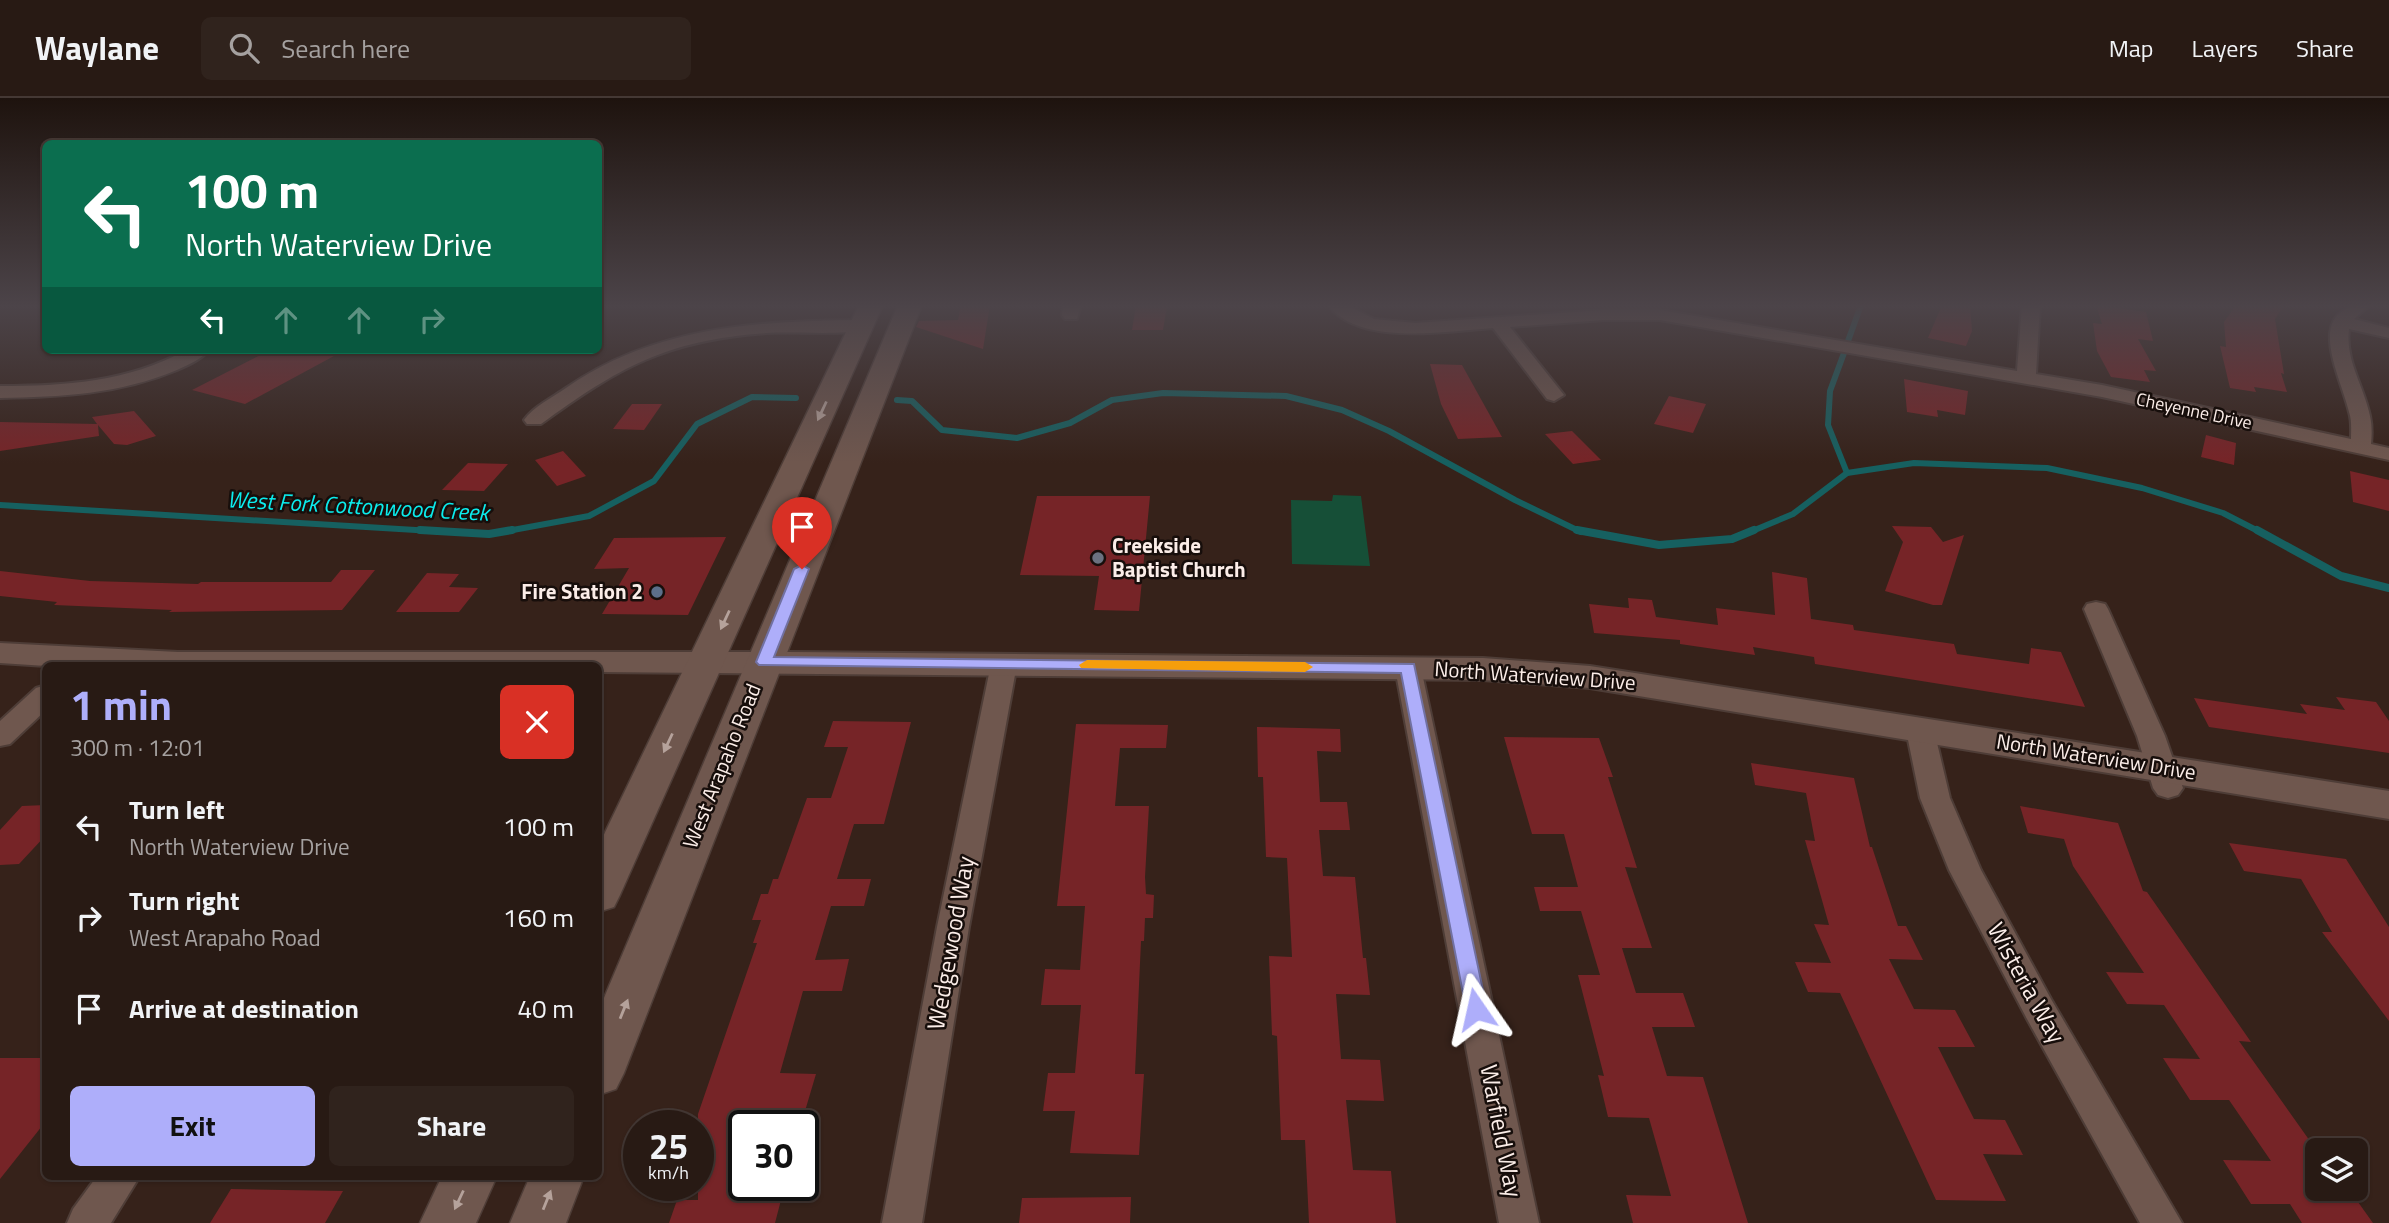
<!DOCTYPE html>
<html lang="en">
<head>
<meta charset="utf-8">
<style>
  body { margin:0; font-family:"Titillium Web",sans-serif; background:#30231d; color:#f1f3f6; height:100vh; display:flex; flex-direction:column; font-size:26px; white-space:nowrap }
  * { box-sizing:border-box; margin:0 }
  p { font-size:23px; color:#a5a1a0 }
  .icon { flex:none; width:38px; height:38px; fill:none; stroke:currentColor; stroke-width:2; stroke-linecap:round; stroke-linejoin:round }
  .map { position:relative; flex:1; overflow:hidden }
  .drawer { position:absolute; left:42px; top:564px; width:560px; height:518px; display:flex; flex-direction:column; background:#281a14; border-radius:10px; box-shadow:0 2px 5px #0004,0 0 0 2px #443834 }
  .drawer>* { flex:none }
  .top-card { position:absolute; left:42px; top:42px; width:560px; height:214px; border-radius:10px; box-shadow:0 2px 5px #0004,0 0 0 2px #443834; background:#0b6e4f; color:#fff; overflow:hidden }
  .buttons { position:absolute; left:2305px; top:1040px; display:grid; gap:14px }
  .buttons a { display:grid; place-items:center; width:63px; height:63px; border-radius:10px; background:#281a14; box-shadow:0 2px 5px #0004,0 0 0 2px #443834; font-size:35px }
  .speed { position:absolute; left:623px; top:1012px; display:flex; gap:14px; font-size:35px; font-weight:700; text-align:center }
  .speed>* { display:grid; place-content:center; width:91px; height:91px; border-radius:50%; background:#281a14; box-shadow:0 2px 5px #0004,0 0 0 2px #443834; line-height:1 }
  .speed small { font-size:18px; font-weight:400 }
  .speed .limit { border:4px solid #111; border-radius:10px; background:#fff; color:#111 }
  .pin { position:absolute; display:grid; place-items:center; width:60px; height:60px; color:#fff; margin:-72px -30px; border-radius:50% 50% 50% 0; rotate:-45deg; box-shadow:0 0 7px #0007 }
  .pin .icon { rotate:45deg }
  .me { position:absolute; width:77px; margin:-38px; rotate:349deg; stroke-linejoin:round; filter:drop-shadow(0 0 5px #0008) }
  .turn { display:flex; align-items:center; gap:24px; height:147px; padding:0 28px; font-size:32px }
  .turn .icon { width:91px; height:91px; stroke-width:2.5 }
  .turn b { display:block; font-size:49px; line-height:60px }
  .lanes { display:flex; align-items:center; height:66px; padding:0 28px; background:#0003; justify-content:center; gap:35px; direction:ltr }
  .lanes .off { opacity:.35 }
  .round { display:grid; place-items:center; flex:none; width:74px; height:74px; border-radius:10px; background:#30231d }
  .head { display:flex; align-items:center; justify-content:space-between; height:119px; padding:0 28px }
  h1 { font-size:42px; font-weight:700; line-height:52px; color:#aeaefa }
  .button { display:flex; gap:14px; margin-top:auto; padding:14px 28px }
  .button a { flex:1; height:80px; border-radius:10px; background:#aeaefa; color:#111; font-size:28px; font-weight:700; line-height:80px; text-align:center }
  .button a+a { background:#30231d; color:#f1f3f6 }
  ul { padding:0; list-style:none }
  li { display:flex; align-items:center; gap:21px; height:91px; padding:0 28px }
  li div { flex:1 }
  li b { display:block; font-size:26px }
  li em { font-style:normal }
  header { display:flex; align-items:center; gap:42px; box-sizing:border-box; height:98px; padding:0 35px; background:#281a14; border-bottom:2px solid #443834 }
  header strong { font-size:33px }
  nav { display:flex; gap:38px; margin-inline-start:auto; font-size:24px }
  .search { width:490px; height:63px; background:#30231d; display:flex; align-items:center; gap:18px; box-sizing:border-box; padding:0 24px; border-radius:10px; color:#a5a1a0; font-size:26px }
  .map>svg:first-child { display:block }
</style>
</head>
<body>
<header>
<strong>Waylane</strong>
<div class="search"><svg class="icon" aria-label="search" viewBox="0 0 24 24"><circle cx="10" cy="10" r="6"/><path d="M15 15l6 6"/></svg>Search here</div>
<nav><a>Map</a><a>Layers</a><a>Share</a></nav>
</header>
<div class="map">
<svg width="2389" height="1125" viewBox="0 0 2389 1125">
  <rect width="100%" height="100%" fill="#36221a"/>
  <path fill="#164f37" d="M1333 397 1361 398 1370 468 1292 466 1291 402 1332 403Z"/>
  <g fill="none" stroke-linecap="round" stroke-linejoin="round">
    <g stroke="#166060" stroke-width="6">
      <path d="M1848 243 1861 207"/>
      <path d="M1844 255 1830 293 1828 327 1847 375"/>
      <path d="M897 302 912 303 942 332 1017 340 1070 325 1112 302 1163 295 1286 298 1342 312 1389 333 1515 402 1581 434"/>
      <path d="M0 407 449 434"/>
      <path d="M502 434 589 418 654 383 697 326 752 299 796 300"/>
      <path d="M1750 434 1793 416 1847 375 1914 365 2047 370 2142 390 2223 415 2260 434"/>
    </g>
    <g stroke="#166060" stroke-width="8">
      <path d="M420 432 489 436 512 432"/>
      <path d="M1577 432 1659 447 1732 441 1754 432"/>
      <path d="M2257 432 2341 478 2389 490"/>
    </g>
  </g>
  <g fill="#762427">
    <path d="M961 207H990L983 251 916 229 919 223 958 222Z"/>
    <path d="M1136 207 1167 208 1163 232H1132Z"/>
    <path d="M1942 207H1970L1972 233 1966 248 1928 240Z"/>
    <path d="M2096 207 2146 214 2153 243 2138 241 2156 273 2144 272 2150 284 2111 279 2097 253 2093 225 2102 226Z"/>
    <path d="M2236 207H2284L2275 221 2284 276 2281 275 2287 294 2254 289 2256 294 2230 290 2220 248 2226 249 2224 224Z"/>
    <path d="M270 252H300L334 258 245 306 192 292Z"/>
    <path d="M1430 266 1462 267 1502 339 1458 341 1441 306Z"/>
    <path d="M1904 281 1968 293 1965 317 1937 312 1938 319 1907 314Z"/>
    <path d="M1669 298 1706 306 1693 335 1654 326Z"/>
    <path d="M632 306H662L644 332 613 331Z"/>
    <path d="M134 313 156 338 127 347 114 346 98 327 99 338 0 353V324L97 326 92 319Z"/>
    <path d="M1572 333 1601 362 1573 366 1545 336Z"/>
    <path d="M2206 337 2236 345 2234 367 2201 359Z"/>
    <path d="M563 353 586 378 557 388 535 362Z"/>
    <path d="M468 365 508 366 484 393 442 392Z"/>
    <path d="M2350 373 2389 382V413L2353 404Z"/>
    <path d="M1037 398H1150L1139 513 1094 512 1099 478 1020 477Z"/>
    <path d="M1892 428 1931 429 1943 444 1964 437 1942 507H1933L1885 493 1903 444Z"/>
    <path d="M726 439 688 517 602 516 629 470 594 471 614 440Z"/>
    <path d="M341 472H375L342 512 169 514 172 512 54 507 57 504 0 498V473L90 483 198 486 201 484H331Z"/>
    <path d="M1772 474 1807 480 1811 521 1853 527 1854 532 1954 546 1957 556 2029 566 2031 550 2061 554 2085 609 1815 566 1814 559 1753 549 1755 557 1680 546V542L1594 535 1589 506 1629 510 1628 500 1652 502 1656 519 1718 527 1716 510 1775 517Z"/>
    <path d="M427 475 459 476 449 489 478 490 459 514H396Z"/>
    <path d="M2336 599 2376 604 2389 623V655L2209 629 2194 600 2307 616 2300 606 2345 612Z"/>
    <path d="M833 623 911 624 884 726H854L837 781H871L864 808H831L815 862 849 861 842 893H803L780 975 816 976 805 1013H769L765 1027H744V1102H781L775 1125H669L677 1102H698V1016L757 845H753L761 822H752L761 796H768L773 781H778L807 700H831L848 649H824Z"/>
    <path d="M1076 626 1168 627 1166 650H1120L1115 708H1149L1145 779 1146 796 1154 797 1153 820H1145L1144 843H1141L1135 976H1144L1139 1057 1070 1055 1075 1013H1043L1048 975H1075L1081 907H1041L1045 871 1080 872 1085 808H1057Z"/>
    <path d="M1257 629 1340 631 1341 654 1317 653 1320 704H1347L1350 732H1319L1323 778 1355 779 1363 860H1366L1370 897 1336 896 1341 961 1380 962 1384 1003 1346 1002 1353 1072 1391 1073 1396 1125H1309L1305 1042H1281L1277 938 1272 937 1269 858 1292 859 1287 760 1266 759 1263 679H1258Z"/>
    <path d="M1504 639 1599 640 1613 679H1608L1637 770 1625 769 1652 850H1622L1636 895H1683L1695 929H1652L1667 978 1703 979 1748 1125H1633L1626 1097 1671 1098 1649 1020 1608 1019 1598 977 1604 978 1578 877H1600L1581 813H1540L1534 789H1578L1564 736H1532Z"/>
    <path d="M1751 665 1854 680 1870 749H1872L1898 828H1906L1923 862 1889 861 1914 911 1955 912 1975 949H1938L1974 1021 2005 1022 2023 1057 1983 1056 2006 1103 1936 1102 1840 895 1808 894 1795 864 1831 865 1814 826 1829 827 1805 742 1815 743 1806 695 1755 687Z"/>
    <path d="M46 707V737L19 766 0 767V732L22 708Z"/>
    <path d="M2020 708 2118 725 2143 793 2147 794 2251 944 2239 943 2317 1053V1090H2348L2373 1125H2302L2290 1106H2251L2223 1062 2271 1063 2229 1002H2190L2163 960 2200 961 2164 907 2127 906 2106 874 2144 875 2073 768 2064 741 2028 735Z"/>
    <path d="M2229 745 2346 761 2389 829V923L2322 834H2332L2301 781 2244 773Z"/>
    <path d="M0 960H46V1023L0 1081Z"/>
    <path d="M231 1091 343 1093 325 1125H210Z"/>
    <path d="M1131 1099 1130 1125H1019L1022 1100Z"/>
  </g>
  <g fill="none" stroke-linecap="round" stroke-linejoin="round">
    <g stroke="#4e3d37" stroke-width="4">
      <g id="minor">
        <path d="M1063 207H1081L1077 221H1065L1062 217Z"/>
        <path d="M1328 207H1347L1374 221 1415 225 1604 212H1660L2017 273 2022 207H2040L2036 276 2102 287 2351 341C2351 332 2352 323 2349 314 2340 276 2301 207 2370 207L2354 221 2389 230V240L2349 231C2345 263 2364 288 2370 318 2372 327 2372 337 2371 346L2389 350V362L2102 299 1660 222H1604L1510 229 1564 297 1554 303 1547 301 1493 230C1447 233 1360 249 1328 207Z"/>
        <path d="M862 222 871 227 868 231C840 238 797 233 766 235 667 242 619 269 541 326H527L524 322C533 309 553 299 566 290 655 228 757 223 862 222Z"/>
        <path d="M186 252H209C202 261 188 267 177 272 120 296 61 299 0 300V288C65 288 128 284 186 252Z"/>
        <path d="M2096 504 2105 506 2108 511 2165 638 2183 690 2178 697 2168 700 2158 697 2153 690 2137 638 2084 511 2087 506Z"/>
        <path d="M1004 558 1013 560 1017 566 969 829 922 1125H882L937 829 991 566 995 560Z"/>
        <path d="M1408 562 1417 564 1421 570 1539 1125H1499L1395 570 1399 564Z"/>
        <path d="M46 587V612L10 646 0 648V623L36 590Z"/>
        <path d="M1920 623 1930 625 1934 632 1950 700 1981 772 2051 901 2182 1125H2140L2027 921 1949 772 1920 700 1906 632 1910 625Z"/>
        <path d="M97 1078H140L111 1125H67L73 1111Z"/>
      </g>
    </g>
    <g stroke="#4e3d37" stroke-width="4">
      <path id="tertiary" d="M0 545 178 554H791L1483 560 1590 568 2389 693V721L1590 590 1483 582 598 574V567L46 568 0 565Z"/>
    </g>
    <g stroke="#4e3d37" stroke-width="3">
      <g id="secondary">
        <path d="M859 207H883L620 797 614 809 598 814V749Z"/>
        <path d="M898 207H922L624 975 616 991 598 997V914Z"/>
        <path d="M442 1078H497L476 1125H420Z"/>
        <path d="M530 1078H584L566 1125H510Z"/>
      </g>
    </g>
    <use href="#minor" fill="#6f574e" fill-rule="evenodd"/>
    <use href="#tertiary" fill="#6f574e" fill-rule="evenodd"/>
    <use href="#secondary" fill="#6f574e" fill-rule="evenodd"/>
  </g>
  <defs><path id="oneway-solid" d="M-6-.8H1V-3.2L6.5 0L1 3.2V.8H-6Z" transform="scale(1.75)"/></defs>
  <g fill="#b5a29b">
    <use href="#oneway-solid" transform="translate(822 313) rotate(115)"/>
    <use href="#oneway-solid" transform="translate(725 522) rotate(115)"/>
    <use href="#oneway-solid" transform="translate(668 645) rotate(115)"/>
    <use href="#oneway-solid" transform="translate(624 911) rotate(-68)"/>
    <use href="#oneway-solid" transform="translate(459 1102) rotate(115)"/>
    <use href="#oneway-solid" transform="translate(547 1102) rotate(-68)"/>
  </g>
  <linearGradient id="sky" x2="0" y2="1"><stop stop-color="#1e130e"/><stop offset="0.57" stop-color="#4c4449"/><stop offset="1" stop-color="#4c4449" stop-opacity="0"/></linearGradient>
  <rect width="2389" height="365" fill="url(#sky)"/>
  <path fill="#aeaefa" stroke="#7171a2" stroke-width="2" d="M802 467 809 471 774 559 1414 566 1487 911 1484 917 1476 920 1469 917 1466 911 1401 575 759 567 756 564 794 471Z"/>
  <path fill="#f59e0b" d="M1087 562 1305 564 1313 569 1305 574 1081 570 1079 567Z"/>
  <circle fill="#6b7280" stroke="#170e0b" stroke-width="2.5" cx="1098" cy="460" r="7"/>
  <circle fill="#5c6f8a" stroke="#170e0b" stroke-width="2.5" cx="657" cy="494" r="7"/>
  <g text-anchor="middle" stroke-width="5" stroke-linejoin="round" paint-order="stroke">
    <g font-size="18" fill="#fbede8" stroke="#170e0b">
      <text transform="translate(2194 313) rotate(12)" y="6">Cheyenne Drive</text>
    </g>
    <g font-size="21" font-weight="bold" fill="#fbede8" stroke="#170e0b" text-anchor="start">
      <text x="1112" y="455">Creekside<tspan x="1112" dy="24">Baptist Church</tspan></text>
      <text x="643" y="501" text-anchor="end">Fire Station 2</text>
    </g>
    <g font-size="21" fill="#fbede8" stroke="#170e0b">
      <text transform="translate(1535 578) rotate(4)" y="7">North Waterview Drive</text>
      <text transform="translate(2096 659) rotate(9)" y="7">North Waterview Drive</text>
      <text transform="translate(722 668) rotate(-68)" y="7">West Arapaho Road</text>
    </g>
    <g font-size="23" font-style="italic" fill="#0beced" stroke="#170e0b">
      <text transform="translate(358 408) rotate(3)" y="8">West Fork Cottonwood Creek</text>
    </g>
    <g font-size="24" fill="#fbede8" stroke="#170e0b">
      <text transform="translate(951 845) rotate(-80)" y="8">Wedgewood Way</text>
      <text transform="translate(2026 885) rotate(61)" y="8">Wisteria Way</text>
      <text transform="translate(1501 1033) rotate(79)" y="8">Warfield Way</text>
    </g>
  </g>
</svg>
<div class="buttons">
<a><svg class="icon" aria-label="layers" viewBox="0 0 24 24"><path d="M12 4l9 5-9 5-9-5zM3 14l9 5 9-5"/></svg></a>
</div>
<div class="speed"><div>25<small>km/h</small></div><div class="limit">30</div></div>
<div class="pin" style="left:802px;top:471px;background:#d93025"><svg class="icon" aria-label="arrive" viewBox="0 0 24 24"><path d="M6 21V4h12l-3 4 3 4H6"/></svg></div>
<svg class="me" style="left:1476px;top:911px" viewBox="-20 -20 40 40"><path d="M0-17L14 15 0 8-14 15z" fill="#aeaefa" stroke="#fff" stroke-width="4"/></svg>
<div class="top-card">
<div class="turn"><svg class="icon" aria-label="left" viewBox="0 0 24 24"><path d="M17 20v-9H6M10 6l-5 5 5 5"/></svg><div><b>100 m</b>North Waterview Drive</div></div>
<div class="lanes"><svg class="icon" aria-label="left" viewBox="0 0 24 24"><path d="M17 20v-9H6M10 6l-5 5 5 5"/></svg><svg class="icon off" aria-label="ahead" viewBox="0 0 24 24"><path d="M12 20V5M6 11l6-6 6 6"/></svg><svg class="icon off" aria-label="ahead" viewBox="0 0 24 24"><path d="M12 20V5M6 11l6-6 6 6"/></svg><svg class="icon off" aria-label="right" viewBox="0 0 24 24"><path d="M7 20v-9h11M14 6l5 5-5 5"/></svg></div>
</div>
<section class="drawer">
<div class="head"><div><h1>1 min</h1><p>300 m · 12:01</p></div><a class="round" style="background:#d93025;color:#fff"><svg class="icon" aria-label="close" viewBox="0 0 24 24"><path d="M6 6l12 12M18 6L6 18"/></svg></a></div>
<ul>
<li><svg class="icon" aria-label="left" viewBox="0 0 24 24"><path d="M17 20v-9H6M10 6l-5 5 5 5"/></svg><div><b>Turn left</b><p>North Waterview Drive</p></div><em>100 m</em></li>
<li><svg class="icon" aria-label="right" viewBox="0 0 24 24"><path d="M7 20v-9h11M14 6l5 5-5 5"/></svg><div><b>Turn right</b><p>West Arapaho Road</p></div><em>160 m</em></li>
<li><svg class="icon" aria-label="arrive" viewBox="0 0 24 24"><path d="M6 21V4h12l-3 4 3 4H6"/></svg><div><b>Arrive at destination</b></div><em>40 m</em></li>
</ul>
<div class="button"><a>Exit</a><a>Share</a></div>
</section>
</div>
</body>
</html>
